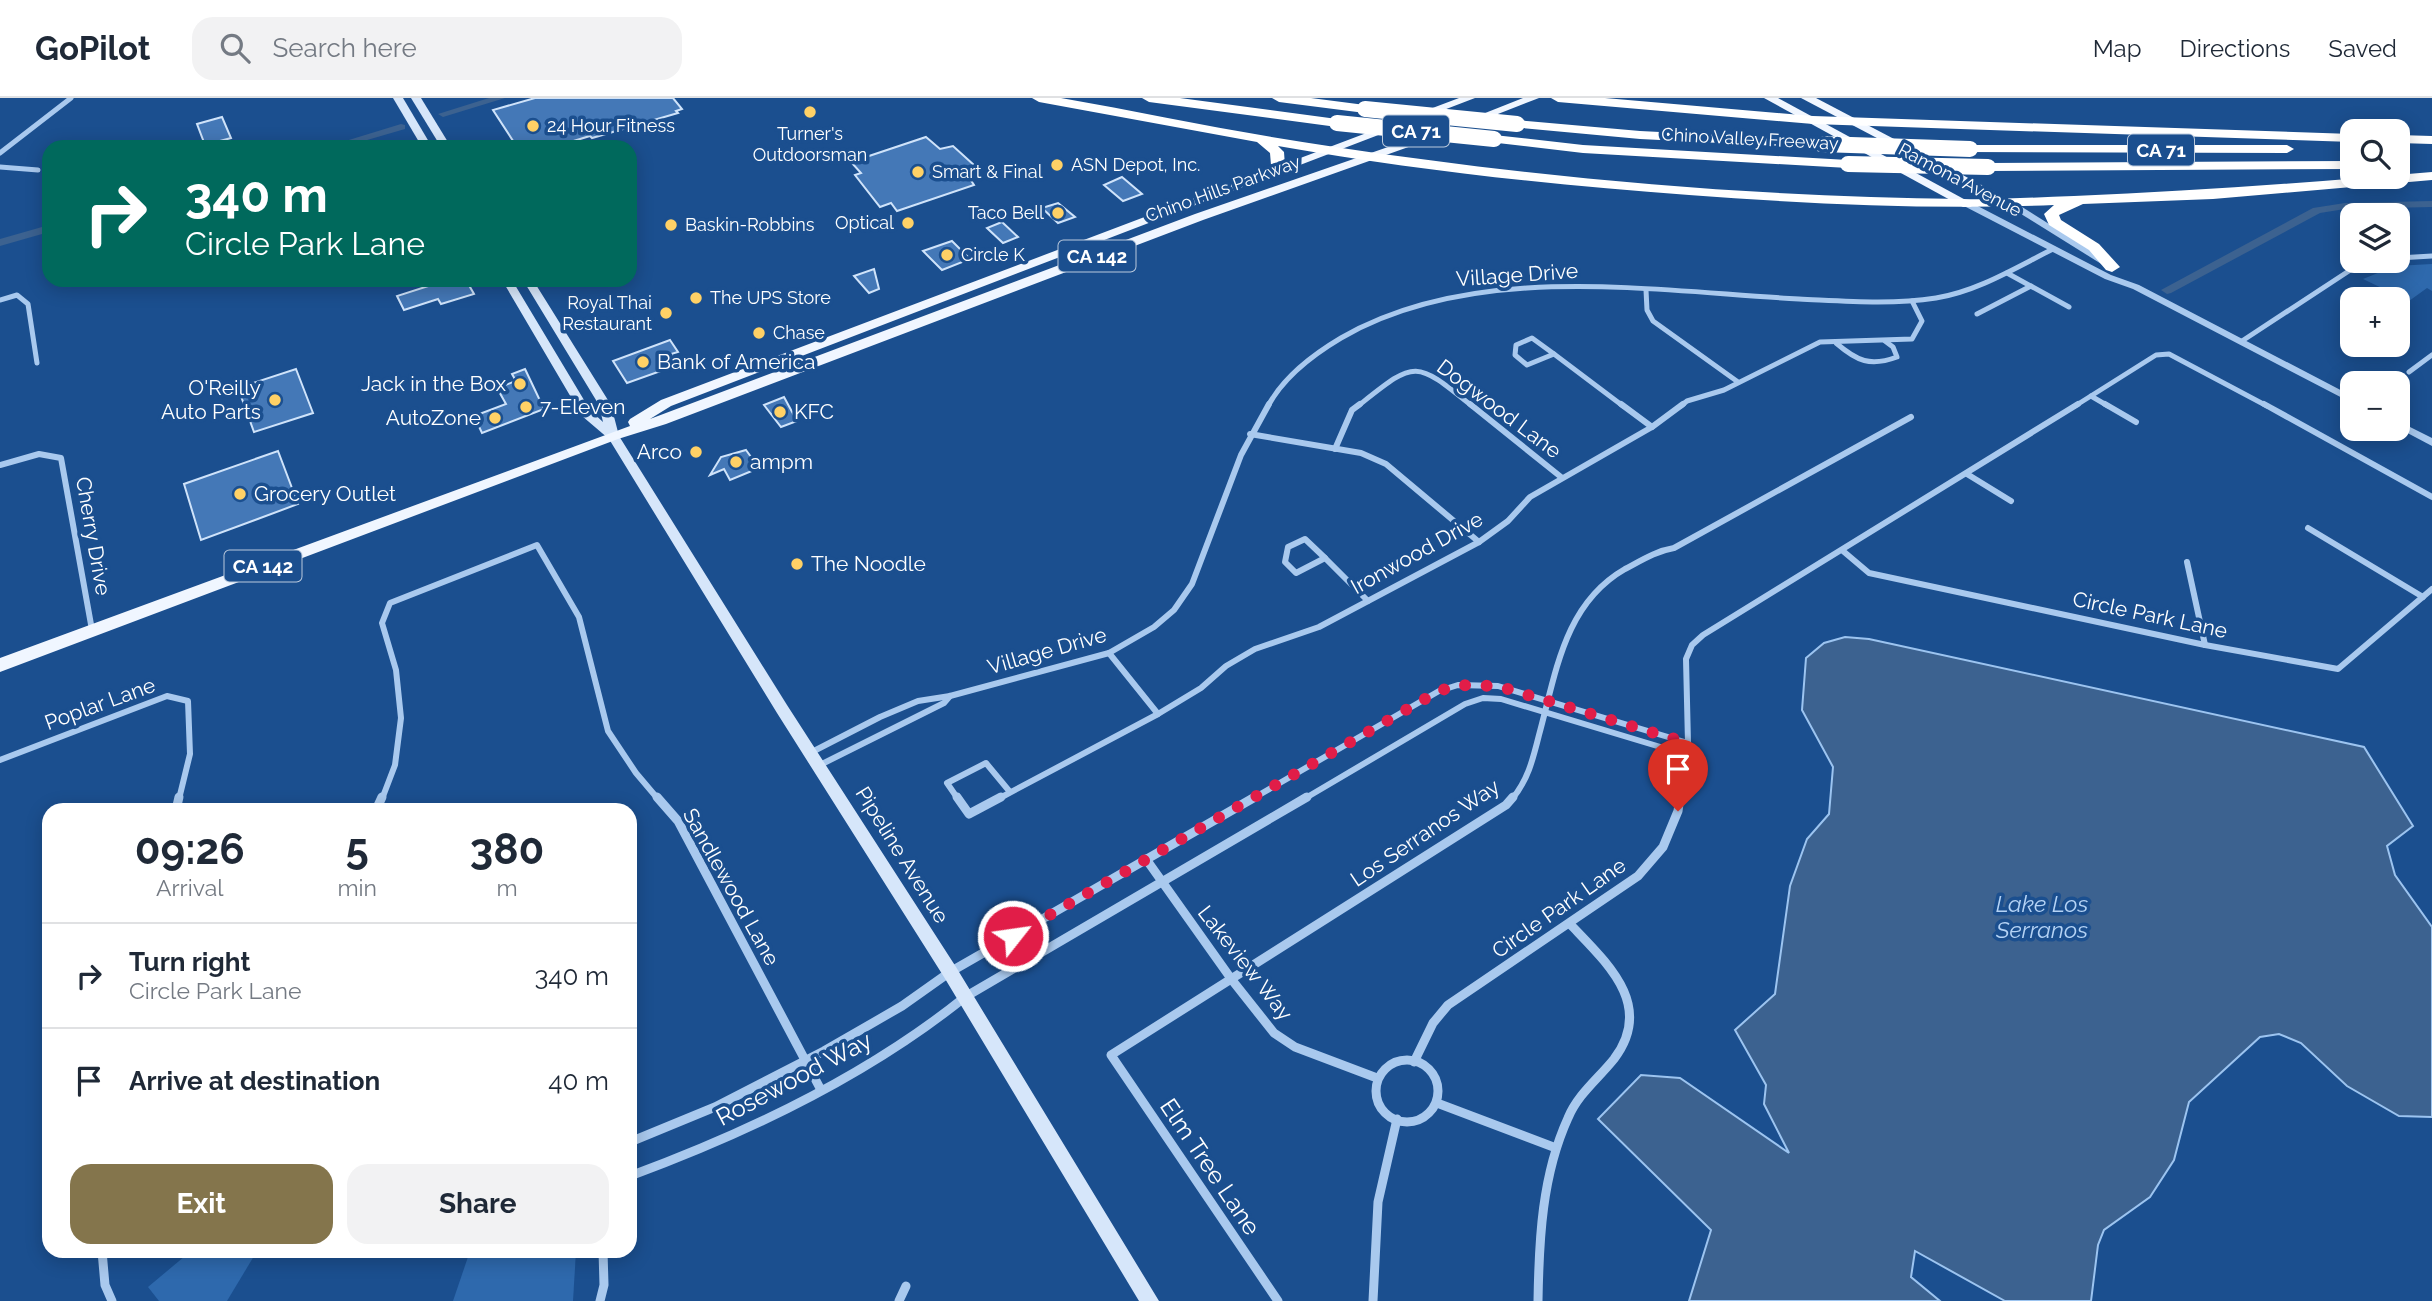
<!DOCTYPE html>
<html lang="en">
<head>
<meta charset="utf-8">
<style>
  body { margin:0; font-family:Raleway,sans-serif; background:#f2f2f3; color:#1f2937; height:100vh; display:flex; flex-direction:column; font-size:26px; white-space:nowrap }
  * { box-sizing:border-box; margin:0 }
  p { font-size:23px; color:#747a83 }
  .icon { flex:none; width:38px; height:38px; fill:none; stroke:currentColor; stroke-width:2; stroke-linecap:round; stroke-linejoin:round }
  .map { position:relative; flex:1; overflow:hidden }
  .side { position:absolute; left:42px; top:705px; width:595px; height:455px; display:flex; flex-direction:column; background:#fff; border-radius:21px; box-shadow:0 4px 18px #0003 }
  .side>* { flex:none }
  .guide { position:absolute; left:42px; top:42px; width:595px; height:147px; border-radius:21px; box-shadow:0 4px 18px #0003; background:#00695c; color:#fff; overflow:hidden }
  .fabs { position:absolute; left:2340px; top:21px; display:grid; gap:14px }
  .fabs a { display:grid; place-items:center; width:70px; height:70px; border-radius:14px; background:#fff; box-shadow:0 4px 18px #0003; font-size:35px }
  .pin { position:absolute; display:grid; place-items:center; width:60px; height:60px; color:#fff; margin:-72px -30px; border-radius:50% 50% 50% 0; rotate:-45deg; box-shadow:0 0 7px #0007 }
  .pin .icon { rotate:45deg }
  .me { position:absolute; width:77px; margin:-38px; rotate:60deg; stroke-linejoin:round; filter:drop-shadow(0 0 5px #0008) }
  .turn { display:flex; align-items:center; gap:24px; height:147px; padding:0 28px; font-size:32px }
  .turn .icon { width:91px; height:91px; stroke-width:2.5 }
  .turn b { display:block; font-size:49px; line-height:60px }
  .eta { display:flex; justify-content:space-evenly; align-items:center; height:119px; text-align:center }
  .eta b { font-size:42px; font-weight:700; line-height:49px }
  .button { display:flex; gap:14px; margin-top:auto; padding:14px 28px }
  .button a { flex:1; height:80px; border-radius:21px; background:#84754c; color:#fff; font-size:28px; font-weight:700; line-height:80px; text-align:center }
  .button a+a { background:#f2f2f3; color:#1f2937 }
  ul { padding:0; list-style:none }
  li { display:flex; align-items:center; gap:21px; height:105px; padding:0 28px; border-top:2px solid #e0e1e3 }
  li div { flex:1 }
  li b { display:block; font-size:26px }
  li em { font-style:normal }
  header { display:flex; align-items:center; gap:42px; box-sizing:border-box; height:98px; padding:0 35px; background:#fff; border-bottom:2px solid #e0e1e3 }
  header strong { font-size:33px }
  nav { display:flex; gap:38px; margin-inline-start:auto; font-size:24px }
  .search { width:490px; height:63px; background:#f2f2f3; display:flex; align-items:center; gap:18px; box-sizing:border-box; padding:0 24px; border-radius:21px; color:#747a83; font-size:26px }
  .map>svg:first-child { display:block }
</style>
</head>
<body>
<header>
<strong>GoPilot</strong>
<div class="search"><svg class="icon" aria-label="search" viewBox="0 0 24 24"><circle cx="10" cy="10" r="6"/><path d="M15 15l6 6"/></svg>Search here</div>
<nav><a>Map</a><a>Directions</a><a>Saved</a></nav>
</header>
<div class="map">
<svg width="2432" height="1203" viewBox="0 0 2432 1203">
  <rect width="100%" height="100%" fill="#1b4f8f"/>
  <g fill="#2e69ad">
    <path d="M2432 166V193L2427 190 2409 203 2363 181 2395 168Z"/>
    <path d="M191 1153H257L227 1203H159L148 1189Z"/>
    <path d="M470 1153H576L573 1203H453Z"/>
  </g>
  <path fill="#3c6290" stroke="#9cc4f0" stroke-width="2" d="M1845 539 1869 541 2364 649 2413 728 2387 748 2395 777 2432 829V1019L2399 1018 2347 988 2301 945 2279 936 2260 939 2189 1004 2174 1062 2150 1099 2104 1132 2098 1147 2091 1203H2005L1915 1153 1911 1179 1940 1203H1689L1711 1132 1598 1021 1641 977 1680 980 1789 1055 1764 1006 1766 987 1735 932 1775 896 1790 788 1807 741 1829 716 1833 669 1802 612 1806 560 1824 545Z"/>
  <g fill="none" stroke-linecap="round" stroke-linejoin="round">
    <g fill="#3c6290" fill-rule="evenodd">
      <path d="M489 0H505L443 19 438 16Z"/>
      <path d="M401 26 405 27V31L343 49H326Z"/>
      <path d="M2432 103V109L2345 111 2320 115 2171 195 2167 196 2161 192 2313 110 2345 105Z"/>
      <path d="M49 127V134L0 148V141Z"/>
    </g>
  </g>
  <g fill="#4478b7" stroke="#cfe3fa" stroke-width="2">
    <path d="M535 0H673L682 11 676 13 678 15 592 40 590 38 554 49H517L493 12Z"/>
    <path d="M222 19 231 40 205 47 197 26Z"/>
    <path d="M926 39 940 51 953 48 975 68 974 80 970 81 974 87 897 113 891 105 880 109 855 77 861 75 851 64Z"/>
    <path d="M1122 79 1142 96 1123 103 1104 87Z"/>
    <path d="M1058 105 1075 119 1058 125 1042 110Z"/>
    <path d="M1002 124 1018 139 1003 145 987 130Z"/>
    <path d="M952 143 970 161 942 172 923 153Z"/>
    <path d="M874 171 879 191 869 195 854 178Z"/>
    <path d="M447 182H466L474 196 441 206 438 201 404 212 397 198Z"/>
    <path d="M670 242 678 254 671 256 676 262 669 264 672 269 627 285 613 263Z"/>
    <path d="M296 271 313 315 254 334 238 290Z"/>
    <path d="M525 271 544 311 482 335 474 318 506 306 497 290 516 283 512 276Z"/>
    <path d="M784 299 797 323 781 329 764 307Z"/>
    <path d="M746 352 759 370 730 382 724 371 710 377 721 359Z"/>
    <path d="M278 353 298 406 201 442 184 386Z"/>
  </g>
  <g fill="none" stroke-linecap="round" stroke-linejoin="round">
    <g stroke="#a9c9ee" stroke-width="5">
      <path d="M0 55 71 0"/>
      <path d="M0 69 38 72"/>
      <path d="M2398 160 2432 158"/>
      <path d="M2007 175 2069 209"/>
      <path d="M1646 192 1647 212 1653 223 1738 284"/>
      <path d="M0 202 17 197 28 206 37 265"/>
      <path d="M1977 216 2031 188"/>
      <path d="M1532 240 1554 256 1527 267 1515 257 1516 247Z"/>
      <path d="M2242 243 2361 165 2374 163"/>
      <path d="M1836 245C1857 263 1870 269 1897 259L1893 249 1885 243"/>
      <path d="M1554 256 1623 308"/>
      <path d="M2409 274 2432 257"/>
      <path d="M2091 298 2108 308"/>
      <path d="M1268 308C1283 280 1314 256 1341 240 1474 163 1652 193 1799 201 1844 203 1891 207 1936 200 1978 193 2015 170 2053 151"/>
      <path d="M1358 308C1416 262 1414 261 1472 308"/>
      <path d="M1681 308 1687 303 1724 292 1820 244 1912 241 1922 223 1912 203"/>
      <path d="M2075 308 2156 257 2169 256 2267 308"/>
    </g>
    <g stroke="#a9c9ee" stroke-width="6">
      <path d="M1470 306 1561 379"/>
      <path d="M1621 306 1652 329"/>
      <path d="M2105 306 2136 324"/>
      <path d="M2264 306 2432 399"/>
      <path d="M1250 336 1361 355 1386 366 1479 444"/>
      <path d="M1335 351 1352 312 1360 306"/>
      <path d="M0 367 39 356 61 360 92 532"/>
      <path d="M1967 376 2011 403"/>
      <path d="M2308 430 2423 499"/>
      <path d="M1305 441 1325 460 1296 475 1285 464 1288 449Z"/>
      <path d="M1843 453 1869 475 2205 547 2338 571 2432 491"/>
      <path d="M1325 460 1368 503"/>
      <path d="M2187 464 2205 547"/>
      <path d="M1109 555 1158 616"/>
      <path d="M810 655 880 619 918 603 950 598 1109 555 1154 529 1174 512 1192 486 1241 357 1269 306"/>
      <path d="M0 662 167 598 188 603 190 656 179 701"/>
      <path d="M818 668 944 605 950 598"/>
      <path d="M382 701 395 667 401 620 396 572 382 525 390 505 537 447 579 519 608 633 636 675 658 701"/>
      <path d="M958 701 947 685 986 665 1010 694"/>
      <path d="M998 701 1158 616 1201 590 1226 568 1255 551 1319 529 1479 444 1508 423 1530 399 1652 329 1683 306"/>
      <path d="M1252 701 1439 593 1458 587 1498 588 1688 645"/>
      <path d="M1304 701 1465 606 1483 600 1501 601 1687 657"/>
      <path d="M1512 701C1528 682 1533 661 1539 637 1556 575 1564 506 1625 471 1642 462 1656 453 1674 450L1911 319"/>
      <path d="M1680 701 1688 645 1686 561 1692 547 1703 537 2078 306"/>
    </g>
    <g stroke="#a9c9ee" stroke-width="9">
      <path d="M657 699 678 723 821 992"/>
      <path d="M957 699 969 716 1001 699"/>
      <path d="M176 712 179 699"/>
      <path d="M376 712 382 699"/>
      <path d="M1146 761 1232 882 1274 935 1295 949 1377 980"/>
      <circle cx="1407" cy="993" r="31"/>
      <path d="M1414 964 1433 925 1448 907 1638 778 1663 749 1678 713 1680 699"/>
      <path d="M1437 1005 1556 1050"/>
      <path d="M630 1044 715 1009 824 953 902 908 950 874 1255 699"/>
      <path d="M630 1078C747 1035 867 978 965 899L1307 699"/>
      <path d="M102 1153 105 1187 112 1203"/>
      <path d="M600 1203 604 1187 603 1153"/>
      <path d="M899 1203 906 1188"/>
      <path d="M1278 1203 1111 957 1506 707 1513 699"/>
      <path d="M1373 1203 1378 1104 1397 1021"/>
      <path d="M1538 1203C1539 1141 1542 1077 1568 1020 1578 996 1598 981 1614 961 1655 907 1607 865 1570 826"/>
    </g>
    <g fill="#a9c9ee" fill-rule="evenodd">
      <path d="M2008 101 2011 102 2111 165 2106 168 2103 167 2005 106 2004 104Z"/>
      <path d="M1964 104H1970L2111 177 2139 187 2352 298V305L2133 191 2105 181 1964 108Z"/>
      <path d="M2398 323 2432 340V348L2398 330Z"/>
    </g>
    <g fill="#d6e6fa" fill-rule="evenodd">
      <path d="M393 0H403L432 49H422Z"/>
      <path d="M411 0H421L451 49H441Z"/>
      <path d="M502 182H512L590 312 603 324 599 307 523 182H533L611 307 619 338 787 607 956 869 1159 1203H1139L944 879 777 615 609 341 582 318Z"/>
    </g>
    <g fill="#f0f6ff" fill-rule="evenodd">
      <path d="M1459 0H1475L671 308 650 321 1195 116 1437 32H1445V36L1203 122 666 326 618 341 0 574V560L630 328 628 324 630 321 661 302Z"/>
      <path d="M1523 0H1539L1475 25 1465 23Z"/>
      <path d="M1764 0H1778L1973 106 1971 109H1963Z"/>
      <path d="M1801 0H1816L2014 104 2012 107H2004Z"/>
    </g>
    <g fill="#fff" fill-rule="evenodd">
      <path d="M1032 0H1061C1152 16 1243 36 1335 49 1542 80 1753 99 1963 101 2000 102 2037 99 2074 98 2194 93 2316 84 2432 74V82L2213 101 2083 106 2059 117 2061 122 2099 146 2120 169 2112 174 2106 172 2089 152 2049 127 2044 116 2054 107C1932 112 1811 106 1689 97 1551 87 1414 72 1278 48L1284 54 1285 68 1276 79 1271 80 1264 76 1271 67 1270 55 1257 44 1039 4Z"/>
      <path d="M1142 0H1180L1337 21 1344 25 1337 29 1149 4Z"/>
      <path d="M1272 0H1311L1365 7 1372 11 1365 15 1279 4Z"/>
      <path d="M1551 0H1605L1813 18 2352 36V44L1813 26 1558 4Z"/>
      <path d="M1517 22 1640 33 1821 42 1828 46 1821 50 1640 41 1512 29V23Z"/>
      <path d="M1494 37 1583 47 1848 62 1855 66 1848 70 1583 55 1489 44 1487 41Z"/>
      <path d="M2398 37 2432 38V46L2398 45Z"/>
      <path d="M1970 47H2287L2294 51 2287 55 1965 54V48Z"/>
      <path d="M2352 63V71L1988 73 1981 69 1988 65Z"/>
    </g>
    <g stroke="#fff" stroke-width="16">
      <path d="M1365 11 1517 26"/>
      <path d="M1337 25 1494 41"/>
      <path d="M1821 46 1970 51"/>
      <path d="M1848 66 1988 69"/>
    </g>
  </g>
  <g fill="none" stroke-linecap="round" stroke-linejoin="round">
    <path stroke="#e11d48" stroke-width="12" stroke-dasharray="0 21.6" d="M1013 838 1439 593 1458 587 1498 588 1688 645 1678 713"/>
  </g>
  <g fill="#ffd166" stroke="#1b4f8f" stroke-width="2.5">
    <circle cx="810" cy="14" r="7"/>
    <circle cx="533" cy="28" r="7"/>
    <circle cx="1057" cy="67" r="7"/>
    <circle cx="918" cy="74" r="7"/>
    <circle cx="1058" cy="115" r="7"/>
    <circle cx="908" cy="125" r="7"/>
    <circle cx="671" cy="127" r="7"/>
    <circle cx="947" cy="157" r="7"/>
    <circle cx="696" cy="200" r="7"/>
    <circle cx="666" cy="215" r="7"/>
    <circle cx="759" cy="235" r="7"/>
    <circle cx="643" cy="264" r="7"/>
    <circle cx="520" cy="286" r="7"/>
    <circle cx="275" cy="302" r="7"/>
    <circle cx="526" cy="309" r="7"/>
    <circle cx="780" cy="314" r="7"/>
    <circle cx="495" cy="320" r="7"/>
    <circle cx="696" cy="354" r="7"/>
    <circle cx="736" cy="364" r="7"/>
    <circle cx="240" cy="396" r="7"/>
    <circle cx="797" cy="466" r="7"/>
  </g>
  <g text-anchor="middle" stroke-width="7" stroke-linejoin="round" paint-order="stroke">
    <g font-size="18" fill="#fff" stroke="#1b4f8f" text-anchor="start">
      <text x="547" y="34">24 Hour Fitness</text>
      <text x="810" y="42" text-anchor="middle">Turner's<tspan x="810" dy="21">Outdoorsman</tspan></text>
      <text x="1071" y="73">ASN Depot, Inc.</text>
      <text x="932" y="80">Smart &amp; Final</text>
      <text x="1044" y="121" text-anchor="end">Taco Bell</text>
      <text x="894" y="131" text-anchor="end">Optical</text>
      <text x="685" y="133">Baskin-Robbins</text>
      <text x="961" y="163">Circle K</text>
      <text x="710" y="206">The UPS Store</text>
      <text x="652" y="211" text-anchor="end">Royal Thai<tspan x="652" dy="21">Restaurant</tspan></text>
      <text x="773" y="241">Chase</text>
    </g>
    <g font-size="18" fill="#fff" stroke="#1b4f8f">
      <text transform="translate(1750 41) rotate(3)" y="6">Chino Valley Freeway</text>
      <text transform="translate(1960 82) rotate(28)" y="6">Ramona Avenue</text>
      <text transform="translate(1223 91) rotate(-20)" y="6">Chino Hills Parkway</text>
    </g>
    <g fill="#1b4f8f" stroke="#bbcadd" stroke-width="2">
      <rect x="1383" y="17.5" width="66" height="31" rx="5"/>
      <rect x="2128" y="36.5" width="66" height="31" rx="5"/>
      <rect x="1058.5" y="142.5" width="77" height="31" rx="5"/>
      <rect x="224.5" y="452.5" width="77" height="31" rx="5"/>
    </g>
    <g font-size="19" font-weight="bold" fill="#fff">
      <text x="1416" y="40">CA 71</text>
      <text x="2161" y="59">CA 71</text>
      <text x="1097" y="165">CA 142</text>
      <text x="263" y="475">CA 142</text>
    </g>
    <g font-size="21" fill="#fff" stroke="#1b4f8f">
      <text transform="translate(1517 177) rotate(-4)" y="7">Village Drive</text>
      <text transform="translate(1499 311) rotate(37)" y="7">Dogwood Lane</text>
      <text transform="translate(93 438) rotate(80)" y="7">Cherry Drive</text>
      <text transform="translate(1417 455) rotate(-29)" y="7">Ironwood Drive</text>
      <text transform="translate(2150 517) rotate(12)" y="7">Circle Park Lane</text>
      <text transform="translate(1047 553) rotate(-16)" y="7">Village Drive</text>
      <text transform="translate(100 606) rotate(-20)" y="7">Poplar Lane</text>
      <text transform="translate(1425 735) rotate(-34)" y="7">Los Serranos Way</text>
      <text transform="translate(902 757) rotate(58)" y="7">Pipeline Avenue</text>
      <text transform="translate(731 789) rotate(61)" y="7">Sandlewood Lane</text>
      <text transform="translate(1559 810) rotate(-35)" y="7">Circle Park Lane</text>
      <text transform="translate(1245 865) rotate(52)" y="7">Lakeview Way</text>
    </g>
    <g font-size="21" fill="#fff" stroke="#1b4f8f" text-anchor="start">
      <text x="657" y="271">Bank of America</text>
      <text x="506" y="293" text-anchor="end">Jack in the Box</text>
      <text x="261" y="297" text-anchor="end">O'Reilly<tspan x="261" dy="24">Auto Parts</tspan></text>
      <text x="540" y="316">7-Eleven</text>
      <text x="794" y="321">KFC</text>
      <text x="481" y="327" text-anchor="end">AutoZone</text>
      <text x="682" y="361" text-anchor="end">Arco</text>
      <text x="750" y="371">ampm</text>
      <text x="254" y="403">Grocery Outlet</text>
      <text x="811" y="473">The Noodle</text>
    </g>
    <g font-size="23" font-style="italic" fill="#b5d3f5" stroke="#1b4f8f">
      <text x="2042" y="814">Lake Los<tspan x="2042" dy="26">Serranos</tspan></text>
    </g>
    <g font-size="24" fill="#fff" stroke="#1b4f8f">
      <text transform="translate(794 981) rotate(-28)" y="8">Rosewood Way</text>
      <text transform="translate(1210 1069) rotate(56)" y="8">Elm Tree Lane</text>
    </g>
  </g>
</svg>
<div class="fabs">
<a><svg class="icon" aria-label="search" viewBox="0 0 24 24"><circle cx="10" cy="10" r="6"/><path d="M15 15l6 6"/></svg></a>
<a><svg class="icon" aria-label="layers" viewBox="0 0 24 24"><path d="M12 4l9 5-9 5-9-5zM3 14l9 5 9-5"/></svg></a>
<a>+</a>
<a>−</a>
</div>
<div class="pin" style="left:1678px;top:713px;background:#d93025"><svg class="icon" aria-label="arrive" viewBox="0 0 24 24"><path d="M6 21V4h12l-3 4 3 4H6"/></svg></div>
<svg class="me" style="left:1013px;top:838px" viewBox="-20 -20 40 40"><circle r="17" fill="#e11d48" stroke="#fff" stroke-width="3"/><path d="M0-11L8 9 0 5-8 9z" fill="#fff"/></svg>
<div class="guide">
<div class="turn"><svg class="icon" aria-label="right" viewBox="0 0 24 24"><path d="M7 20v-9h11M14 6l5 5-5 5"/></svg><div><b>340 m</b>Circle Park Lane</div></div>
</div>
<section class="side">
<div class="eta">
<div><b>09:26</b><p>Arrival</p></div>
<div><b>5</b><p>min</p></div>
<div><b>380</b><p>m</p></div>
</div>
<ul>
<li><svg class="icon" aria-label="right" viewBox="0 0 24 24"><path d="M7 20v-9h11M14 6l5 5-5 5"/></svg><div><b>Turn right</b><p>Circle Park Lane</p></div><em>340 m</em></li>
<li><svg class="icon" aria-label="arrive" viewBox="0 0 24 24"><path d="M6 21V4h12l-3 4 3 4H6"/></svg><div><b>Arrive at destination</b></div><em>40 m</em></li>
</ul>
<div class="button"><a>Exit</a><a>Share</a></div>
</section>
</div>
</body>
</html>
